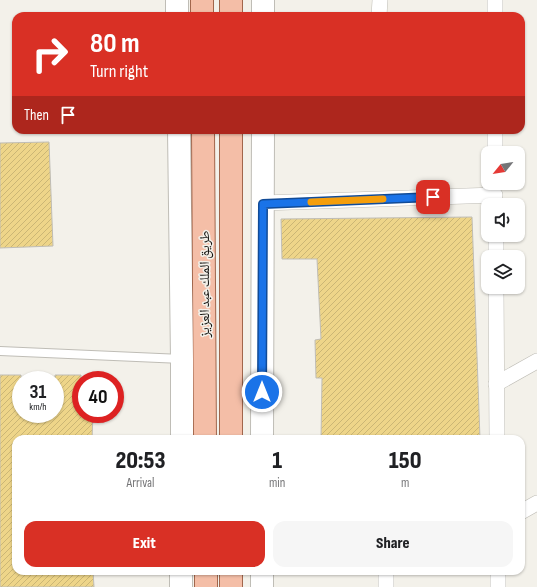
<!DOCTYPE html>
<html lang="en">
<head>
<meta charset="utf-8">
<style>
  body { margin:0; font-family:"Sofia Sans Condensed","Noto Naskh Arabic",sans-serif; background:#f6f6f6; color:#202124; height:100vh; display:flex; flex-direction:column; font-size:15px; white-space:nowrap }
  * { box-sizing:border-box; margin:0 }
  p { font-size:13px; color:#757577 }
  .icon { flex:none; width:22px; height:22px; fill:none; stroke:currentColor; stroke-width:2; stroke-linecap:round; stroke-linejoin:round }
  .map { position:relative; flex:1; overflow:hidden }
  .panel { position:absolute; left:12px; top:435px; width:513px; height:140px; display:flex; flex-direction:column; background:#fff; border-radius:12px; box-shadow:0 1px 3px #0004 }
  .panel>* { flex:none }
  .banner { position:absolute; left:12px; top:12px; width:513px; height:122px; border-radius:12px; box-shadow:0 1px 3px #0004; background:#d93025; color:#fff; overflow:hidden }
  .needle { width:26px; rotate:240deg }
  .tools { position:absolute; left:481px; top:146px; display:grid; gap:8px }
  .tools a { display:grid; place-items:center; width:44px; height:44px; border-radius:8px; background:#fff; box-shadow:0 1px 3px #0004; font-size:20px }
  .speed { position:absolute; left:12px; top:371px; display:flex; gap:8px; font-size:20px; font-weight:700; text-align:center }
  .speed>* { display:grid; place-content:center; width:52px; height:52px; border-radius:50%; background:#fff; box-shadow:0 1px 3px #0004; line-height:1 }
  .speed small { font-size:10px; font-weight:400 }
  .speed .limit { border:6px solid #d22; background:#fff; color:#111 }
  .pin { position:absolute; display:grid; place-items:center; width:34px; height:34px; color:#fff; margin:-17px; border-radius:8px; box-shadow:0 2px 6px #0006 }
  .me { position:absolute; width:44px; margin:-22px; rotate:0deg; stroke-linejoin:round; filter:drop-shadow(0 0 3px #0008) }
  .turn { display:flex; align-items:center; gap:14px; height:84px; padding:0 12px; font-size:18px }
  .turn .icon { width:52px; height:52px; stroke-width:2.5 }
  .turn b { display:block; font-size:28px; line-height:34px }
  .then { display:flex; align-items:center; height:38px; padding:0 12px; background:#0003; gap:8px; font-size:15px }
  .eta { display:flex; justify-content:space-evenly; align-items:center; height:68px; text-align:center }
  .eta b { font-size:24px; font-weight:800; line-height:28px }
  .cta { display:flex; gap:8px; margin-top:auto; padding:8px 12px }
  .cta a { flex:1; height:46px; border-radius:12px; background:#d93025; color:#fff; font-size:16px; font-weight:800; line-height:46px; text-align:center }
  .cta a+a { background:#f6f6f6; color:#202124 }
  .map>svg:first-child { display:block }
</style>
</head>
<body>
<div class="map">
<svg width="537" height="587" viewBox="0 0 537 587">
  <defs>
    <pattern id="building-hatch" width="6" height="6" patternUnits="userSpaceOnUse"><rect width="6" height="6" fill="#eed589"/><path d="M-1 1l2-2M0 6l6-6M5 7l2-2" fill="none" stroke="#cbb675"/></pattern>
  </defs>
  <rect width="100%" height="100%" fill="#f3f1ea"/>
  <g fill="url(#building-hatch)" stroke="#bfbdb6">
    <path d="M49 142 53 246 0 248V143Z"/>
    <path d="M472 217 480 439H321L322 378H316L315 340 321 339 317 259H282L281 219Z"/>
    <path d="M0 375H21V414H55V375H81V414H93L92 439H16V571H93L94 587H0Z"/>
  </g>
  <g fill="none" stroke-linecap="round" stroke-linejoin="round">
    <g stroke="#bfbdb6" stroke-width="10">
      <path id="lane" d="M0 351 182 359"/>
    </g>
    <g stroke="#bfbdb6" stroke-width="16">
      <g id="street">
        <path d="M379 16 380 0"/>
        <path d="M495 16V0"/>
        <path d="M495 130V153"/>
        <path d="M263 203 495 195"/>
        <path d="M496 235V257"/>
        <path d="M496 287 497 439"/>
        <path d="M496 384 537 361"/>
        <path d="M521 512 537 503"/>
        <path d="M498 571V587"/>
        <path d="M386 587V571"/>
      </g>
    </g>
    <g stroke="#bfbdb6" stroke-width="24">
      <g id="secondary">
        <path d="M177 0V16"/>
        <path d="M263 0V16"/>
        <path d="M179 130 182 359V439"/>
        <path d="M262 439 263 130"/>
        <path d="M262 571V587"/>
        <path d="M181 587V571"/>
      </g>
    </g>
    <g stroke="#a1664c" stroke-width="24">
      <g id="primary">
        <path d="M202 0V16"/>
        <path d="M231 0V16"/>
        <path d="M203 130 205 439"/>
        <path d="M231 130V439"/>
        <path d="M206 571V587"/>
        <path d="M231 571V587"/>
      </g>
    </g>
    <use href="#lane" stroke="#fff" stroke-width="8"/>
    <use href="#street" stroke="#fff" stroke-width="15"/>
    <use href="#secondary" stroke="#fff" stroke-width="22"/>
    <use href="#primary" stroke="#f4bea7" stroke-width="22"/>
  </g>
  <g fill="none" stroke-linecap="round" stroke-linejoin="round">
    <g stroke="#114b97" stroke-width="10">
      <path id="route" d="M262 392 263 204 433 197"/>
    </g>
    <use href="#route" stroke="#1a73e8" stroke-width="7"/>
    <path stroke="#f59e0b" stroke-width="7" d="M311 202 383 199"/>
  </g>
  <g text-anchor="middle" stroke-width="3" stroke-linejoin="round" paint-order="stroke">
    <g font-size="14" fill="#151411" stroke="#f3f1ea">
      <text transform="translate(204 284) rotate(-90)" y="5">طريق الملك عبد العزيز</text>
    </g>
  </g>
</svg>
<div class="tools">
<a><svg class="needle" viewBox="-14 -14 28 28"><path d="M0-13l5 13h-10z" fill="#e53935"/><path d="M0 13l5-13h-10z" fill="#757577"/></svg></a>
<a><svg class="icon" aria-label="sound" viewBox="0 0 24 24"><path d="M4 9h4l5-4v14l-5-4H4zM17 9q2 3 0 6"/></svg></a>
<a><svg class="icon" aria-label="layers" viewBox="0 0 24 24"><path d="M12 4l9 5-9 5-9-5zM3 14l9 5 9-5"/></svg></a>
</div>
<div class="speed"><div>31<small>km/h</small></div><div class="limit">40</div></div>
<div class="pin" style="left:433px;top:197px;background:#d93025"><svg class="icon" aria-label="arrive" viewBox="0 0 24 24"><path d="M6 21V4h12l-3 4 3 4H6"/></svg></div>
<svg class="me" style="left:262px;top:392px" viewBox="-20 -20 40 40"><circle r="17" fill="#1a73e8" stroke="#fff" stroke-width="3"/><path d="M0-11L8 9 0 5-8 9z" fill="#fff"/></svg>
<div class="banner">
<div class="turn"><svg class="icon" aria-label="right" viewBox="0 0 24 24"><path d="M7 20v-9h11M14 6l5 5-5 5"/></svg><div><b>80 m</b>Turn right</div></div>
<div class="then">Then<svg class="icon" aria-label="arrive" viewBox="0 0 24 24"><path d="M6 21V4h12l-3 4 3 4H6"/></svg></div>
</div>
<section class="panel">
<div class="eta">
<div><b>20:53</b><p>Arrival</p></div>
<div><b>1</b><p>min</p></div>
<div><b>150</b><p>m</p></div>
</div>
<div class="cta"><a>Exit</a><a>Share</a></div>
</section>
</div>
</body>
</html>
